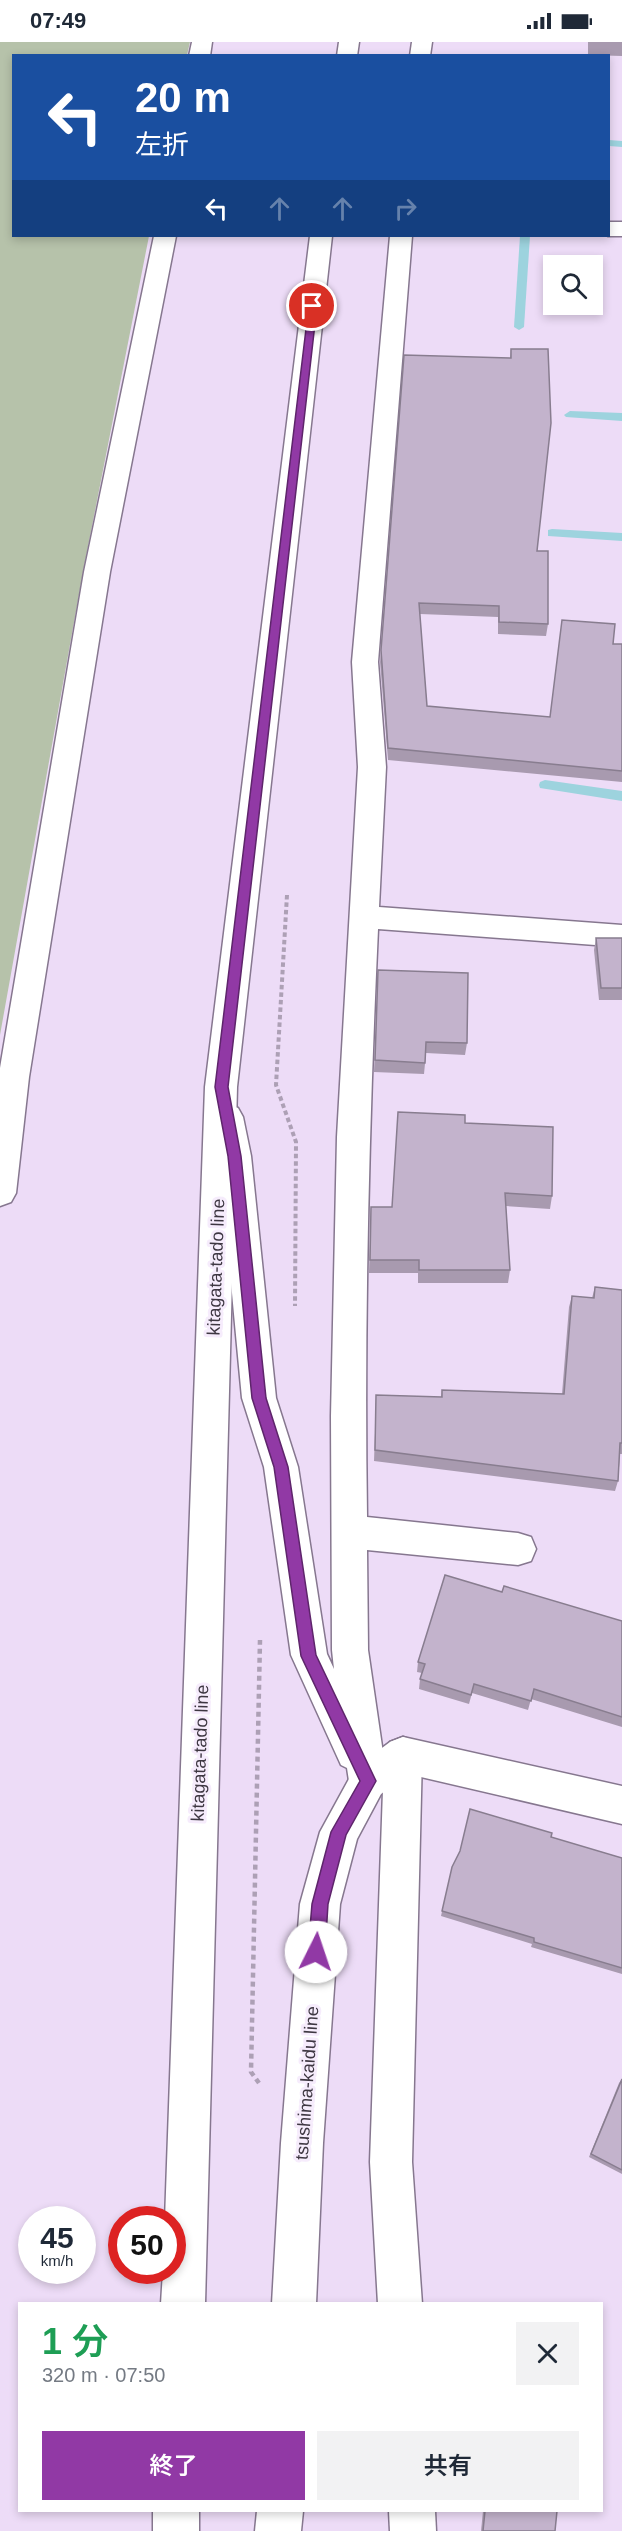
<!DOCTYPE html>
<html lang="ja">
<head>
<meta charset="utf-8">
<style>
  body { margin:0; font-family:Helvetica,"Noto Sans JP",sans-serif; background:#f2f2f3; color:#1f2937; height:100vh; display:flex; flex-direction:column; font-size:22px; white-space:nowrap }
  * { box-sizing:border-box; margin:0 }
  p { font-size:20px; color:#747a83 }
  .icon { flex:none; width:33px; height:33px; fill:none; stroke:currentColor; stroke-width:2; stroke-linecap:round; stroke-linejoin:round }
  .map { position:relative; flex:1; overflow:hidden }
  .drawer { position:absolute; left:18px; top:2260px; width:585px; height:210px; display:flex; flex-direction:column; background:#fff; border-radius:0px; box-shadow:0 3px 9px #0003 }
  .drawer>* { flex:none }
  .guide { position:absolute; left:12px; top:12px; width:598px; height:183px; border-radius:0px; box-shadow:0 3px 9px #0003; background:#1a4fa0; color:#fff; overflow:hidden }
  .fabs { position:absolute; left:543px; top:213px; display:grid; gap:12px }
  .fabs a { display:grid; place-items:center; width:60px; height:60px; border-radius:0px; background:#fff; box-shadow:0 3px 9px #0003; font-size:30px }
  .speed { position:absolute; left:18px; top:2164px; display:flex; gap:12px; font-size:30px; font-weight:700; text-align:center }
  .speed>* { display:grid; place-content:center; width:78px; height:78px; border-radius:50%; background:#fff; box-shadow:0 3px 9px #0003; line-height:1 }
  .speed small { font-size:15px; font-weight:400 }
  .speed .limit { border:9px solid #d22; background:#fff; color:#111 }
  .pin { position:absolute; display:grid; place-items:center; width:51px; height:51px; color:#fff; margin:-26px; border:3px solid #fff; border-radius:50%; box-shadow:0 2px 6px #0007 }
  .me { position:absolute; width:66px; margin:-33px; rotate:4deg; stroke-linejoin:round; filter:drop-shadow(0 0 4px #0008) }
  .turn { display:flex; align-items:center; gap:21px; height:126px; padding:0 24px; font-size:27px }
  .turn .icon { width:78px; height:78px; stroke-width:2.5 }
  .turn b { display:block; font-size:42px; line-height:51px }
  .lanes { display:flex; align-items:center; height:57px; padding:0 24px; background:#0003; justify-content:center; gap:30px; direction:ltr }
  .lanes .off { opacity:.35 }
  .round { display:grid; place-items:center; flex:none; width:63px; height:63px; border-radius:0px; background:#f2f2f3 }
  .head { display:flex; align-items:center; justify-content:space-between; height:102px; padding:0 24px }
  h1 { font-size:36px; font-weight:600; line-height:45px; color:#1e9e55 }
  .button { display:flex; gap:12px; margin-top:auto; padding:12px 24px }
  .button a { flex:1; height:69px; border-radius:0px; background:#9139a5; color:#fff; font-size:24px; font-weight:600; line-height:69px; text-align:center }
  .button a+a { background:#f2f2f3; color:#1f2937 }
  .status { display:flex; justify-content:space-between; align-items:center; height:42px; padding:0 30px; background:#fff; direction:ltr }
  .status svg { height:16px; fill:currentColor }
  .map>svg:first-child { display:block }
</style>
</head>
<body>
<div class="status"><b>07:49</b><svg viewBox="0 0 49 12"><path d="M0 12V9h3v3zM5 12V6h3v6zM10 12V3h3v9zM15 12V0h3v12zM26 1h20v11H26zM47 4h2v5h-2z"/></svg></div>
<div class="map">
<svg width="622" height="2489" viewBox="0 0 622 2489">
  <rect width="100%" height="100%" fill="#eddcf7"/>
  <path fill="#b6c2aa" d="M0 0H190L187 13 14 14V194H149L83 530 0 993Z"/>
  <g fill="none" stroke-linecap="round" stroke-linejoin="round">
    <g fill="#9dd3de" fill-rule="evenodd">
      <path d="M609 98 622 99V105L609 104Z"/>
      <path d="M520 194H530L524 285 519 288 514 285Z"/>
      <path d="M570 369 622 371V379L566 375 564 373Z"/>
      <path d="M552 487 622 491V499L548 494V488Z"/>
      <path d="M545 738 622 749V759L540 746 539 743 540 740Z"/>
    </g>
    <g stroke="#86778f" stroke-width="3">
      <g id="minor">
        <path d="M192 0H212L210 14H189Z"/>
        <path d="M412 0H432L430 14H410Z"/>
        <path d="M609 180H622V194H608Z"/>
        <path d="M154 194H176L110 530 29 1035 16 1151 11 1160 0 1164V1026L84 530Z"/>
        <path d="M390 194H412L378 620 386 725 379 865 622 883V905L378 887C369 1083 364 1279 367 1475L518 1491 531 1495 536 1507 531 1519 518 1523 367 1508 368 1608 384 1718 390 1700 403 1695 416 1700 422 1713 412 2120 422 2262H378L370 2120 383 1748 381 1752 368 1758 355 1752 349 1739 347 1726 341 1723 291 1613 264 1425 242 1356 219 1114 211 1075 216 1066 227 1062 238 1066 243 1075 251 1114 276 1356 298 1425 327 1612 334 1627 332 1608 331 1374 337 1095 358 725 352 620Z"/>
        <path d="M389 2469H435L436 2489H390Z"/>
      </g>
    </g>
    <g stroke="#86778f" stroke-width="3">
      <g id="major">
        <path d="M339 0H359L357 14H337Z"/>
        <path d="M310 194H332L237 1045 205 2262H161L163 2229H172V2178H165L205 1045Z"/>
        <path d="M403 1695 622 1744V1782L408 1732 381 1752 357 1797 340 1862 323 2101 316 2262H272L281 2101 300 1862 320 1790 355 1726 390 1700Z"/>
        <rect x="153" y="2469" width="46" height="20"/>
        <path d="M257 2469H303L301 2489H255Z"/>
      </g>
    </g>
    <path stroke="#ada0b5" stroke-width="4" stroke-dasharray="4.5 3" stroke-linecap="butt" d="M287 853 276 1043 296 1100 295 1264"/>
    <path stroke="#ada0b5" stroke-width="4.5" stroke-dasharray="5 4" stroke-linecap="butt" d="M259 2041 251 2030 260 1598"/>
    <use href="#minor" fill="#fff" fill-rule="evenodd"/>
    <use href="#major" fill="#fff" fill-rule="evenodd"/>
  </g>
  <g fill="#a89aaf">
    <path d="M588 0H622V14L588 13Z"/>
    <path d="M511 307 537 509 548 582 546 594 498 592V575L420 572 427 664 550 675 613 602H622V740L388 718 380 620 381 608 510 316Z"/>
    <path d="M596 896H622V958H599L594 908Z"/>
    <path d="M378 928 467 1001 465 1013 426 1011 424 1032 374 1030Z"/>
    <path d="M465 1081 552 1154 550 1167 506 1164 510 1228 508 1241H418V1231H369L371 1165H392Z"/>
    <path d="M595 1245 622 1248V1412H620L618 1439 615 1449 374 1419 376 1364 441 1355 442 1348 562 1352 569 1265 572 1254 592 1256Z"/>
    <path d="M502 1550 622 1579V1685L531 1657 528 1668 472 1651 469 1662 419 1647 420 1637 422 1631 417 1630 418 1620Z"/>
    <path d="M551 1795 622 1816V1932L531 1905 532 1902 441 1874 452 1825Z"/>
    <path d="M622 2037V2132L589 2115 619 2041Z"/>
    <path d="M483 2469H557L555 2489H481Z"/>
  </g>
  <g fill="#c3b3cc" stroke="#887d8f" stroke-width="1.5">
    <path d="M511 307H548L551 381 537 509H548V582L499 580V564L419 561 427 664 550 675 562 578 615 582 613 602H622V729L388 706 381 608 404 313 511 316Z"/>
    <path d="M596 896H622V946H601Z"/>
    <path d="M378 928 468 931 467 1001 426 1000 425 1021 375 1018Z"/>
    <path d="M398 1070 465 1073V1081L553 1085 552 1154 505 1151 510 1228H419V1218H370L371 1165H392Z"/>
    <path d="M595 1245 622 1248V1401H620L618 1439 375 1408 376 1353 442 1355V1348L564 1352 572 1254 594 1256Z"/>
    <path d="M445 1533 502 1550 504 1544 622 1579V1675L534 1647 531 1659 474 1642 471 1653 420 1637 425 1622 418 1620Z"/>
    <path d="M470 1767 552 1791 551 1795 622 1816V1926L534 1900V1896L442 1869 452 1825 460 1809Z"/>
    <path d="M622 2037V2128L591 2112Z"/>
    <path d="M485 2469H557L555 2489H483Z"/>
  </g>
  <path fill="#9139a5" stroke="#5e256b" stroke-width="1.5" d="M309 262 317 264 228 1045 241 1114 266 1356 288 1425 316 1613 376 1739 346 1793 328 1862 325 1910 322 1916 316 1918 311 1916 308 1910 312 1862 331 1790 360 1739 301 1614 274 1425 252 1356 228 1114 215 1045Z"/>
  <g text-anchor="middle" stroke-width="6" stroke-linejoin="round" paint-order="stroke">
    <g font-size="18" fill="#3e3742" stroke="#f6ecfc">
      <text transform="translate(216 1225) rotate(-88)" y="6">kitagata-tado line</text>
      <text transform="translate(200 1711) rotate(-88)" y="6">kitagata-tado line</text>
      <text transform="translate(307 2041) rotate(-86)" y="6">tsushima-kaidu line</text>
    </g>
  </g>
</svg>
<div class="fabs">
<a><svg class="icon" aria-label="search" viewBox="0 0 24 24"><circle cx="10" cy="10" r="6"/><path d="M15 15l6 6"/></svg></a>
</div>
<div class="speed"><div>45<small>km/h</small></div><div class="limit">50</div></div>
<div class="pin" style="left:312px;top:264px;background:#d93025"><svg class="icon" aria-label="arrive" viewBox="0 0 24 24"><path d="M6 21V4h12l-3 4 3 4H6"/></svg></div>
<svg class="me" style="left:316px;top:1910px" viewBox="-20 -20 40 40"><circle r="19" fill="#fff"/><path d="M0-13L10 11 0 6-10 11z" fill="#9139a5"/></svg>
<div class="guide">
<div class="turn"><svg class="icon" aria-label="left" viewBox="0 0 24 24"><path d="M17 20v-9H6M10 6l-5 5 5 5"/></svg><div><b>20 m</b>左折</div></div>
<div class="lanes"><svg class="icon" aria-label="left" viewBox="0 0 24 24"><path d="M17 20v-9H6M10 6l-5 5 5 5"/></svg><svg class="icon off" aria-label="ahead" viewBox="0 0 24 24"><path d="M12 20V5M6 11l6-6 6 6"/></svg><svg class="icon off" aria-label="ahead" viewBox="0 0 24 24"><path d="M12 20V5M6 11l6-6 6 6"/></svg><svg class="icon off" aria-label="right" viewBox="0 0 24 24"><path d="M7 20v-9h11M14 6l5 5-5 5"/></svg></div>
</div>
<section class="drawer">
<div class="head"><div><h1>1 分</h1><p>320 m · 07:50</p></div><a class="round"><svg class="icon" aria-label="close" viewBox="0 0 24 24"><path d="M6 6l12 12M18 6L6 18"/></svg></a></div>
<div class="button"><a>終了</a><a>共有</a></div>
</section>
</div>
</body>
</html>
